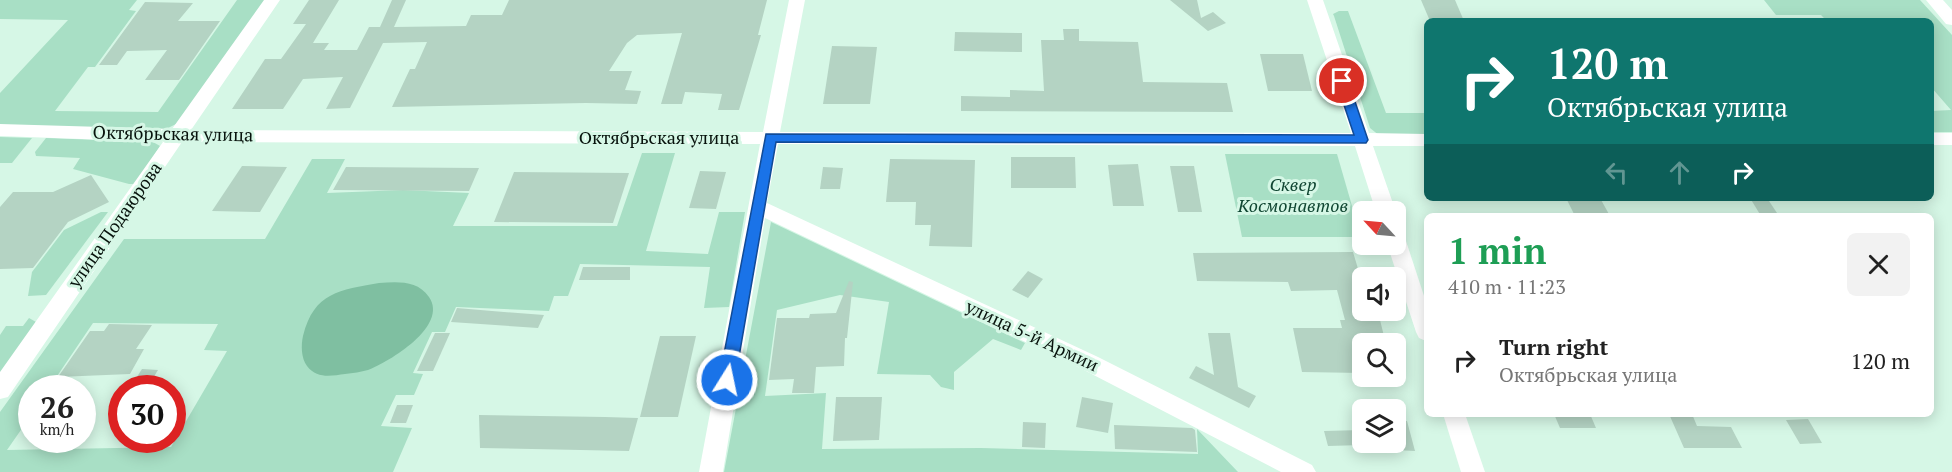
<!DOCTYPE html>
<html lang="en">
<head>
<meta charset="utf-8">
<style>
  body { margin:0; font-family:"PT Serif",serif; background:#f2f2f2; color:#222; height:100vh; display:flex; flex-direction:column; font-size:22px; white-space:nowrap }
  * { box-sizing:border-box; margin:0 }
  p { font-size:20px; color:#767676 }
  .icon { flex:none; width:33px; height:33px; fill:none; stroke:currentColor; stroke-width:2; stroke-linecap:round; stroke-linejoin:round }
  .map { position:relative; flex:1; overflow:hidden }
  .panel { position:absolute; left:1424px; top:213px; width:510px; height:204px; display:flex; flex-direction:column; background:#fff; border-radius:9px; box-shadow:0 3px 15px #0003 }
  .panel>* { flex:none }
  .hud { position:absolute; left:1424px; top:18px; width:510px; height:183px; border-radius:9px; box-shadow:0 3px 15px #0003; background:#0f766e; color:#fff; overflow:hidden }
  .needle { width:39px; rotate:296deg }
  .fabs { position:absolute; left:1352px; top:201px; display:grid; gap:12px }
  .fabs a { display:grid; place-items:center; width:54px; height:54px; border-radius:9px; background:#fff; box-shadow:0 3px 15px #0003; font-size:30px }
  .speed { position:absolute; left:18px; top:375px; display:flex; gap:12px; font-size:30px; font-weight:700; text-align:center }
  .speed>* { display:grid; place-content:center; width:78px; height:78px; border-radius:50%; background:#fff; box-shadow:0 3px 15px #0003; line-height:1 }
  .speed small { font-size:15px; font-weight:400 }
  .speed .limit { border:9px solid #d22; background:#fff; color:#111 }
  .pin { position:absolute; display:grid; place-items:center; width:51px; height:51px; color:#fff; margin:-26px; border:3px solid #fff; border-radius:50%; box-shadow:0 2px 6px #0007 }
  .me { position:absolute; width:66px; margin:-33px; rotate:10deg; stroke-linejoin:round; filter:drop-shadow(0 0 4px #0008) }
  .turn { display:flex; align-items:center; gap:21px; height:126px; padding:0 24px; font-size:27px }
  .turn .icon { width:78px; height:78px; stroke-width:2.5 }
  .turn b { display:block; font-size:42px; line-height:51px }
  .lanes { display:flex; align-items:center; height:57px; padding:0 24px; background:#0003; justify-content:center; gap:30px; direction:ltr }
  .lanes .off { opacity:.35 }
  .round { display:grid; place-items:center; flex:none; width:63px; height:63px; border-radius:9px; background:#f2f2f2 }
  .summary { display:flex; align-items:center; justify-content:space-between; height:102px; padding:0 24px }
  h1 { font-size:36px; font-weight:600; line-height:45px; color:#1e9e55 }
  ul { padding:0; list-style:none }
  li { display:flex; align-items:center; gap:18px; height:90px; padding:0 24px }
  li div { flex:1 }
  li b { display:block; font-size:22px }
  li em { font-style:normal }
  .map>svg:first-child { display:block }
</style>
</head>
<body>
<div class="map">
<svg width="1952" height="472" viewBox="0 0 1952 472">
  <rect width="100%" height="100%" fill="#d6f7e6"/>
  <g fill="#a8dfc5" fill-rule="evenodd">
    <path d="M0 0H137L129 10 136 11 95 67H88L55 111 158 112 237 0H267L178 123 166 129 0 126V93L68 20 0 19Z"/>
    <path d="M1764 0H1920L1952 35V132H1931V111L1951 110 1931 87 1930 21H1827L1821 15H1776Z"/>
    <path d="M1339 11H1348L1386 113H1426V136H1380L1370 128 1334 16 1333 14Z"/>
    <path d="M0 137 32 138 12 163H0Z"/>
    <path d="M46 138 153 142 160 146 136 184H129L73 169 80 158 36 156 35 152Z"/>
    <path d="M642 153H675L646 251 708 254 719 212H745L729 307 704 308 710 267 580 264 568 296H554L549 311 456 307 445 332H432L413 373 423 374 414 395H396L381 426 412 428 393 472H0V412L124 239H265L312 159H345L327 193 403 190 469 193 453 226H617ZM93 323 218 324 204 350 227 351 171 447 7 450 32 414V388H49Z"/>
    <path d="M1225 154H1337L1361 237H1242Z"/>
    <path d="M101 212H108L46 295 28 296 32 272 64 230Z"/>
    <path d="M771 222 1025 343 1021 350 993 339 954 372V390L941 387 930 375 877 374 889 302 840 295 777 310 765 396 826 393 822 449 981 448 1198 454 1197 429 1238 472H724Z"/>
    <path d="M29 318 36 322 0 376V335L6 326H23Z"/>
  </g>
  <path fill="#7fbfa1" d="M379 283C398 282 417 280 429 297 449 326 389 362 368 370 361 372 353 373 345 374 331 376 317 379 307 366 301 358 301 345 303 336 314 292 340 290 379 283Z"/>
  <g fill="#b4d3c3">
    <path d="M309 0H339L313 43H329L324 50H357L369 27H380L392 0H406L394 27 466 26 471 15H502L509 0H767L758 35H761L739 110H718L722 94 685 92 682 104H661L682 33 637 35 627 43 609 71H632L625 90 641 91 637 104 586 103 392 107 410 69H415L427 42 383 43 350 108 326 109 343 77 303 79 283 109H232L265 59H281L306 24H293Z"/>
    <path d="M1170 0H1197L1201 18 1213 12 1226 23 1208 31Z"/>
    <path d="M1421 0H1455L1464 21H1430Z"/>
    <path d="M145 2 193 3 178 21H220L179 80H145L167 50 127 51 117 65H99Z"/>
    <path d="M1063 29H1079V41L1138 42 1143 82 1227 83 1233 112 961 111V96L1010 97V90L1044 91 1041 40H1064Z"/>
    <path d="M955 32 1022 33V52L954 51Z"/>
    <path d="M832 46 877 47 870 104H823Z"/>
    <path d="M1260 54H1303L1312 91H1268Z"/>
    <path d="M1011 157H1075L1076 188H1011Z"/>
    <path d="M890 159 975 160 972 247 929 246 931 225H915L916 202H886Z"/>
    <path d="M1138 164 1144 206H1113L1108 165Z"/>
    <path d="M242 166 287 167 260 212 212 211Z"/>
    <path d="M1170 166H1194L1202 212H1178Z"/>
    <path d="M346 167 479 168 469 191 333 190Z"/>
    <path d="M823 167 843 168 840 189H820Z"/>
    <path d="M700 171 726 172 716 209 689 208Z"/>
    <path d="M514 172 629 173 613 223 494 222Z"/>
    <path d="M91 175 109 202 68 222 33 268 0 269V207L13 192H53Z"/>
    <path d="M1566 198H1600L1610 216H1575Z"/>
    <path d="M1750 198H1767L1779 216H1761Z"/>
    <path d="M1353 252 1362 282V320H1380L1386 344H1362V373L1302 372 1293 328H1342L1340 320H1345L1337 290 1291 291 1288 282 1197 281 1193 253Z"/>
    <path d="M583 267H630V280H579Z"/>
    <path d="M1028 271 1043 279 1028 298 1012 290Z"/>
    <path d="M849 281 853 282 847 338H845L844 366 816 367 814 393H792L794 379 769 380 777 318H809L810 314 836 313Z"/>
    <path d="M457 308 492 311 544 315 538 328 451 322Z"/>
    <path d="M109 324 152 325 136 349H144L130 374 58 377 90 331H104Z"/>
    <path d="M435 333H450L433 371H417Z"/>
    <path d="M1208 333H1230L1238 387 1256 396 1249 408 1189 378 1196 366 1214 375Z"/>
    <path d="M660 336H696L678 417H640Z"/>
    <path d="M142 369 158 370 150 383H133Z"/>
    <path d="M836 397H882L879 440 833 441Z"/>
    <path d="M1082 397 1113 403 1108 433 1076 427Z"/>
    <path d="M397 405H413L406 423H390Z"/>
    <path d="M1554 414H1590L1596 428H1560Z"/>
    <path d="M1669 414H1692L1697 426 1731 427 1742 448H1684Z"/>
    <path d="M479 415 605 417 638 418 629 451 480 448Z"/>
    <path d="M1808 419 1822 443 1800 444 1786 420Z"/>
    <path d="M1395 421H1407L1415 451 1395 450Z"/>
    <path d="M1023 422 1046 423 1045 448 1022 447Z"/>
    <path d="M1114 425 1192 428 1195 430 1197 452 1115 449Z"/>
    <path d="M1362 430V445L1328 446 1324 431Z"/>
  </g>
  <g fill="none" stroke-linecap="round" stroke-linejoin="round">
    <g fill="#fff" fill-rule="evenodd">
      <path d="M264 0H280L191 130 763 132 789 0H805L780 132 1351 133 1307 0H1323L1369 133 1426 134V146H1373L1396 212 1395 213 1376 212 1355 146 778 144 767 203 1098 357 1312 465 1316 472H1281L1082 369 765 218 723 472H699L760 144 182 142 8 397 0 399V372L163 142 0 136V124L172 129Z"/>
      <path d="M1926 0H1943L1952 10V25L1946 24Z"/>
      <rect x="1930" y="133" width="22" height="12"/>
      <path d="M1395 231 1402 233 1405 238 1426 302V341L1419 338 1416 332 1387 244H1395Z"/>
      <path d="M1443 414H1465L1485 472H1461Z"/>
    </g>
  </g>
  <path fill="#1a73e8" stroke="#114b97" stroke-width="1.5" d="M1342 77 1348 81 1368 140 1366 143 776 142 735 380 732 385 727 386 722 385 719 380 766 134 1354 135 1336 81Z"/>
  <g text-anchor="middle" stroke-width="6" stroke-linejoin="round" paint-order="stroke">
    <g font-size="18" fill="#07120c" stroke="#d6f7e6">
      <text transform="translate(173 134) rotate(1)" y="6">Октябрьская улица</text>
      <text x="659" y="144">Октябрьская улица</text>
      <text transform="translate(115 225) rotate(-55)" y="6">улица Подаюрова</text>
      <text transform="translate(1032 336) rotate(25)" y="6">улица 5-й Армии</text>
    </g>
    <g font-size="18" font-style="italic" fill="#0f4531" stroke="#d6f7e6">
      <text x="1293" y="191">Сквер<tspan x="1293" dy="21">Космонавтов</tspan></text>
    </g>
  </g>
</svg>
<div class="fabs">
<a><svg class="needle" viewBox="-14 -14 28 28"><path d="M0-13l5 13h-10z" fill="#e53935"/><path d="M0 13l5-13h-10z" fill="#767676"/></svg></a>
<a><svg class="icon" aria-label="sound" viewBox="0 0 24 24"><path d="M4 9h4l5-4v14l-5-4H4zM17 9q2 3 0 6"/></svg></a>
<a><svg class="icon" aria-label="search" viewBox="0 0 24 24"><circle cx="10" cy="10" r="6"/><path d="M15 15l6 6"/></svg></a>
<a><svg class="icon" aria-label="layers" viewBox="0 0 24 24"><path d="M12 4l9 5-9 5-9-5zM3 14l9 5 9-5"/></svg></a>
</div>
<div class="speed"><div>26<small>km/h</small></div><div class="limit">30</div></div>
<div class="pin" style="left:1342px;top:81px;background:#d93025"><svg class="icon" aria-label="arrive" viewBox="0 0 24 24"><path d="M6 21V4h12l-3 4 3 4H6"/></svg></div>
<svg class="me" style="left:727px;top:380px" viewBox="-20 -20 40 40"><circle r="17" fill="#1a73e8" stroke="#fff" stroke-width="3"/><path d="M0-11L8 9 0 5-8 9z" fill="#fff"/></svg>
<div class="hud">
<div class="turn"><svg class="icon" aria-label="right" viewBox="0 0 24 24"><path d="M7 20v-9h11M14 6l5 5-5 5"/></svg><div><b>120 m</b>Октябрьская улица</div></div>
<div class="lanes"><svg class="icon off" aria-label="left" viewBox="0 0 24 24"><path d="M17 20v-9H6M10 6l-5 5 5 5"/></svg><svg class="icon off" aria-label="ahead" viewBox="0 0 24 24"><path d="M12 20V5M6 11l6-6 6 6"/></svg><svg class="icon" aria-label="right" viewBox="0 0 24 24"><path d="M7 20v-9h11M14 6l5 5-5 5"/></svg></div>
</div>
<section class="panel">
<div class="summary"><div><h1>1 min</h1><p>410 m · 11:23</p></div><a class="round"><svg class="icon" aria-label="close" viewBox="0 0 24 24"><path d="M6 6l12 12M18 6L6 18"/></svg></a></div>
<ul>
<li><svg class="icon" aria-label="right" viewBox="0 0 24 24"><path d="M7 20v-9h11M14 6l5 5-5 5"/></svg><div><b>Turn right</b><p>Октябрьская улица</p></div><em>120 m</em></li>
</ul>
</section>
</div>
</body>
</html>
